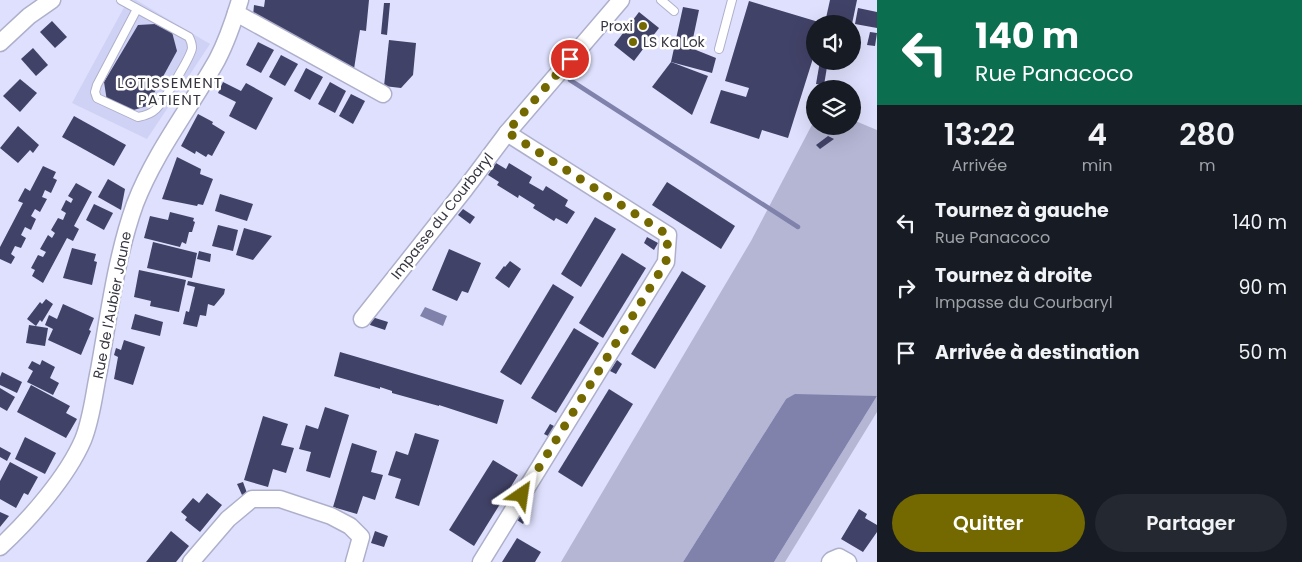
<!DOCTYPE html>
<html lang="fr">
<head>
<meta charset="utf-8">
<style>
  body { margin:0; font-family:Poppins,sans-serif; background:#242831; color:#f1f3f6; height:100vh; display:flex; flex-direction:column; font-size:19px; white-space:nowrap }
  * { box-sizing:border-box; margin:0 }
  p { font-size:16px; color:#9ea1a6 }
  .icon { flex:none; width:28px; height:28px; fill:none; stroke:currentColor; stroke-width:2; stroke-linecap:round; stroke-linejoin:round }
  .map { position:relative; flex:1; overflow:hidden }
  .drawer { display:flex; flex-direction:column; background:#171b24; width:425px }
  .drawer>* { flex:none }
  .hud { background:#0b6e4f; color:#fff; overflow:hidden }
  .tools { position:absolute; left:806px; top:15px; display:grid; gap:10px }
  .tools a { display:grid; place-items:center; width:55px; height:55px; border-radius:50%; background:#171b24; box-shadow:0 5px 20px #0002; font-size:25px }
  .pin { position:absolute; display:grid; place-items:center; width:42px; height:42px; color:#fff; margin:-21px; border:2px solid #fff; border-radius:50%; box-shadow:0 1px 5px #0007 }
  .me { position:absolute; width:55px; margin:-28px; rotate:32deg; stroke-linejoin:round; filter:drop-shadow(0 0 4px #0008) }
  .turn { display:flex; align-items:center; gap:18px; height:105px; padding:0 15px; font-size:22px }
  .turn .icon { width:65px; height:65px; stroke-width:2.5 }
  .turn b { display:block; font-size:35px; line-height:42px }
  .eta { display:flex; justify-content:space-evenly; align-items:center; height:85px; text-align:center }
  .eta b { font-size:30px; font-weight:600; line-height:35px }
  .cta { display:flex; gap:10px; margin-top:auto; padding:10px 15px }
  .cta a { flex:1; height:58px; border-radius:30px; background:#746901; color:#fff; font-size:20px; font-weight:600; line-height:58px; text-align:center }
  .cta a+a { background:#242831; color:#f1f3f6 }
  ul { padding:0; list-style:none }
  li { display:flex; align-items:center; gap:15px; height:65px; padding:0 15px }
  li div { flex:1 }
  li b { display:block; font-size:19px }
  li em { font-style:normal }
  main { display:flex; flex:1; min-height:0 }
  .map>svg:first-child { display:block }
</style>
</head>
<body>
<main>
<div class="map">
<svg width="877" height="562" viewBox="0 0 877 562">
  <rect width="100%" height="100%" fill="#dee0fd"/>
  <path fill="#d0d2f5" d="M128 0H136L210 44 147 139 72 103Z"/>
  <path fill="#b4b6d4" d="M815 119V126H852L853 120 877 130V412L785 562H774L877 396 786 399 683 562H561L751 241Z"/>
  <g fill="#8082ac">
    <path d="M425 307 447 316 443 326 420 316Z"/>
    <path d="M795 394 877 396 774 562H683L786 399Z"/>
  </g>
  <g fill="none" stroke-linecap="round" stroke-linejoin="round">
    <path stroke="#8082ac" stroke-width="4.5" d="M570 80 798 227"/>
  </g>
  <g fill="#414267">
    <path d="M265 0H369L366 31 360 30 354 69 253 16 254 5 264 7Z"/>
    <path d="M830 0H857L852 24 826 18Z"/>
    <path d="M749 1 822 23 815 24V52L788 138 762 130 759 139 710 123 721 90 746 97 749 88 725 81Z"/>
    <path d="M384 3H390L387 35 381 34Z"/>
    <path d="M683 7 699 10 691 48 716 58 712 73 671 62Z"/>
    <path d="M858 8 877 12V28L855 24Z"/>
    <path d="M639 12 659 28 634 61 614 45Z"/>
    <path d="M52 21 67 37 55 48 40 32Z"/>
    <path d="M155 24 172 32 177 51 147 106 127 112 107 101 104 82 138 25Z"/>
    <path d="M870 32 877 33 875 46 867 45Z"/>
    <path d="M389 40 416 43 413 75 401 88 384 86Z"/>
    <path d="M258 42 274 50 261 73 246 65Z"/>
    <path d="M33 48 48 65 36 76 21 59Z"/>
    <path d="M281 55 298 64 285 86 269 77Z"/>
    <path d="M820 61H828L824 85 816 84Z"/>
    <path d="M671 62 708 76 692 115 652 87Z"/>
    <path d="M306 68 323 77 310 100 294 91Z"/>
    <path d="M20 79 37 93 20 112 3 96Z"/>
    <path d="M223 82 241 91 246 83 273 98 256 130 229 116 236 102 218 93Z"/>
    <path d="M330 82 346 91 335 113 318 104Z"/>
    <path d="M351 94 365 101 353 124 339 116Z"/>
    <path d="M198 114 213 122 212 124 225 132 212 156 208 154 206 157 196 151 195 154 181 146Z"/>
    <path d="M74 116 126 145 114 166 62 137Z"/>
    <path d="M18 126 39 145 33 153 30 150 18 163 0 148Z"/>
    <path d="M828 136 834 139 820 149 816 145Z"/>
    <path d="M177 157 201 169 200 174 213 179 203 205 198 204 197 206 162 199Z"/>
    <path d="M496 163 506 169 509 163 532 177 529 183 543 191 546 186 568 200 565 206 575 212 567 224 556 218 554 221 533 208 535 205 519 195 518 198 497 185 499 182 488 175Z"/>
    <path d="M43 166 56 172 53 178 57 180 51 193 45 190 42 197 47 199 40 212 35 209 31 216 36 219 31 230 25 227 21 235 26 238 21 248 15 246 11 254 15 257 11 264 0 259V247L23 203 18 201 25 188 30 191Z"/>
    <path d="M108 179 125 189 121 210 98 197Z"/>
    <path d="M667 182 735 226 721 249 652 205Z"/>
    <path d="M76 183 92 192 74 226 79 229 73 241 67 238 43 283 32 276 35 270 31 268 38 255 43 257 46 252 40 249 48 235 52 238 55 233 51 230 58 218 63 220 66 213 61 210 66 200 71 203 73 199 68 196Z"/>
    <path d="M220 194 253 204 247 221 215 211Z"/>
    <path d="M94 204 113 213 104 230 86 220Z"/>
    <path d="M463 209 475 217 470 224 458 215Z"/>
    <path d="M170 212 194 218 193 221 195 222 192 232H189L186 244 182 242 180 247 144 238 150 216 168 220Z"/>
    <path d="M595 217 616 229 581 287 561 274Z"/>
    <path d="M218 225 238 230 233 251 212 246Z"/>
    <path d="M244 228 272 236 253 260 236 255Z"/>
    <path d="M647 237 658 243 654 250 644 243Z"/>
    <path d="M153 242 197 253 192 278 147 268Z"/>
    <path d="M72 248 96 254 94 261 97 262 92 285 63 278Z"/>
    <path d="M449 249 481 263 468 293 462 291 457 301 432 290Z"/>
    <path d="M199 251 211 254 210 262 197 259Z"/>
    <path d="M622 253 646 268 603 338 579 323Z"/>
    <path d="M510 261 521 269 509 288 495 278 504 266 505 267Z"/>
    <path d="M139 270 186 280 179 312 150 306 151 301 134 297Z"/>
    <path d="M682 271 706 286 655 369 631 354Z"/>
    <path d="M188 281 225 289 224 294 214 306 208 304 206 316 200 315 197 327 183 324 186 311 189 312 195 287 187 285Z"/>
    <path d="M553 284 574 297 521 385 500 372Z"/>
    <path d="M46 299 53 304 42 322 40 320 36 326 27 319 40 302 42 304Z"/>
    <path d="M63 304 94 318 89 330 91 331 81 355 48 340 53 329 45 325 49 315 57 319Z"/>
    <path d="M135 314 163 322 160 336 131 329Z"/>
    <path d="M372 317 388 322 385 330 370 325Z"/>
    <path d="M29 325 48 328 45 346 26 343Z"/>
    <path d="M574 328 599 343 556 413 531 398Z"/>
    <path d="M124 340 145 347 133 385 114 379 118 357 114 355 116 348 121 350Z"/>
    <path d="M340 352 504 400 497 424 439 405V406L392 393V391L380 387V389L334 376Z"/>
    <path d="M42 360 55 367 50 378 59 383 53 395 27 382 33 371 28 368 32 361 40 365Z"/>
    <path d="M617 360 622 364 616 374 610 371Z"/>
    <path d="M2 372 22 382 17 393 0 385V377Z"/>
    <path d="M31 385 70 406 66 413 77 419 66 438 17 412Z"/>
    <path d="M0 388 15 397 7 411 0 407Z"/>
    <path d="M609 389 633 404 582 487 558 472Z"/>
    <path d="M325 407 349 415 330 478 306 471 311 452 299 449 306 425 318 429Z"/>
    <path d="M263 416 288 424 281 445 294 448 286 473 273 469 268 487 244 480Z"/>
    <path d="M550 424 556 427 550 437 544 434Z"/>
    <path d="M415 433 439 440 419 506 395 498 401 479 388 475 396 451 408 455Z"/>
    <path d="M25 437 56 453 45 474 15 459Z"/>
    <path d="M352 443 377 451 371 472 383 475 375 500 363 496 357 514 333 507Z"/>
    <path d="M0 447 11 453 7 461 0 457Z"/>
    <path d="M493 460 518 475 474 546 449 530Z"/>
    <path d="M10 462 38 477 28 495 24 493 16 508 0 499V481Z"/>
    <path d="M243 482 247 493 242 495 237 484Z"/>
    <path d="M207 493 222 505 200 532 185 520 187 517 181 512 193 498 199 503Z"/>
    <path d="M859 509 867 514 865 518 877 525V532L863 552 841 539Z"/>
    <path d="M524 510 529 514 523 524 517 520Z"/>
    <path d="M0 512 9 516 0 527Z"/>
    <path d="M171 531 189 546 176 562H146Z"/>
    <path d="M375 531 388 536 384 547 371 543Z"/>
    <path d="M517 538 541 552 535 562H502Z"/>
  </g>
  <g fill="none" stroke-linecap="round" stroke-linejoin="round">
    <g stroke="#aeb0cb" stroke-width="10">
      <g id="lane">
        <path d="M121 0 189 37C191 41 192 44 192 48 191 57 163 102 156 109 151 114 144 116 138 117L97 98 95 92 97 85 137 9"/>
        <path d="M661 0 674 11"/>
        <path d="M719 49 732 0"/>
      </g>
    </g>
    <g stroke="#aeb0cb" stroke-width="19">
      <g id="street">
        <path d="M236 13 383 94"/>
        <path d="M0 43 29 16 52 0"/>
        <path d="M362 319 465 189 507 133 621 0"/>
        <path d="M0 547C30 519 67 477 83 440 92 418 94 393 99 370 109 315 116 257 135 204 155 152 190 108 217 60 227 41 234 20 240 0"/>
        <path d="M191 562 228 519 252 499H280L331 516 350 526 361 537 354 562"/>
        <path d="M481 562 666 262 668 235 507 133"/>
        <path d="M830 562 832 560 839 557 848 562"/>
      </g>
    </g>
    <use href="#lane" stroke="#fff" stroke-width="8"/>
    <use href="#street" stroke="#fff" stroke-width="16"/>
  </g>
  <g fill="none" stroke-linecap="round" stroke-linejoin="round">
    <path stroke="#746901" stroke-width="9" stroke-dasharray="0 16.2" d="M522 495 666 262 668 235 507 132 570 59"/>
  </g>
  <g fill="#746901" stroke="#fff" stroke-width="2">
    <circle cx="643" cy="26" r="5"/>
    <circle cx="633" cy="42" r="5"/>
  </g>
  <g text-anchor="middle" stroke-width="5" stroke-linejoin="round" paint-order="stroke">
    <g font-size="14" fill="#363641" stroke="#fff" text-anchor="end">
      <text x="633" y="31">Proxi</text>
      <text x="643" y="47" text-anchor="start">LS Ka Lok</text>
    </g>
    <g font-size="14" fill="#363641" stroke="#fff">
      <text transform="translate(442 216) rotate(-52)" y="5">Impasse du Courbaryl</text>
      <text transform="translate(112 305) rotate(-79)" y="5">Rue de l'Aubier Jaune</text>
    </g>
    <g font-size="15" letter-spacing="1" fill="#363641" stroke="#fff">
      <text x="170" y="88">LOTISSEMENT<tspan x="170" dy="17">PATIENT</tspan></text>
    </g>
  </g>
</svg>
<div class="tools">
<a><svg class="icon" aria-label="sound" viewBox="0 0 24 24"><path d="M4 9h4l5-4v14l-5-4H4zM17 9q2 3 0 6"/></svg></a>
<a><svg class="icon" aria-label="layers" viewBox="0 0 24 24"><path d="M12 4l9 5-9 5-9-5zM3 14l9 5 9-5"/></svg></a>
</div>
<div class="pin" style="left:570px;top:59px;background:#d93025"><svg class="icon" aria-label="arrive" viewBox="0 0 24 24"><path d="M6 21V4h12l-3 4 3 4H6"/></svg></div>
<svg class="me" style="left:522px;top:495px" viewBox="-20 -20 40 40"><path d="M0-17L14 15 0 8-14 15z" fill="#746901" stroke="#fff" stroke-width="4"/></svg>
</div>
<section class="drawer">
<div class="hud">
<div class="turn"><svg class="icon" aria-label="left" viewBox="0 0 24 24"><path d="M17 20v-9H6M10 6l-5 5 5 5"/></svg><div><b>140 m</b>Rue Panacoco</div></div>
</div>
<div class="eta">
<div><b>13:22</b><p>Arrivée</p></div>
<div><b>4</b><p>min</p></div>
<div><b>280</b><p>m</p></div>
</div>
<ul>
<li><svg class="icon" aria-label="left" viewBox="0 0 24 24"><path d="M17 20v-9H6M10 6l-5 5 5 5"/></svg><div><b>Tournez à gauche</b><p>Rue Panacoco</p></div><em>140 m</em></li>
<li><svg class="icon" aria-label="right" viewBox="0 0 24 24"><path d="M7 20v-9h11M14 6l5 5-5 5"/></svg><div><b>Tournez à droite</b><p>Impasse du Courbaryl</p></div><em>90 m</em></li>
<li><svg class="icon" aria-label="arrive" viewBox="0 0 24 24"><path d="M6 21V4h12l-3 4 3 4H6"/></svg><div><b>Arrivée à destination</b></div><em>50 m</em></li>
</ul>
<div class="cta"><a>Quitter</a><a>Partager</a></div>
</section>
</main>
</body>
</html>
